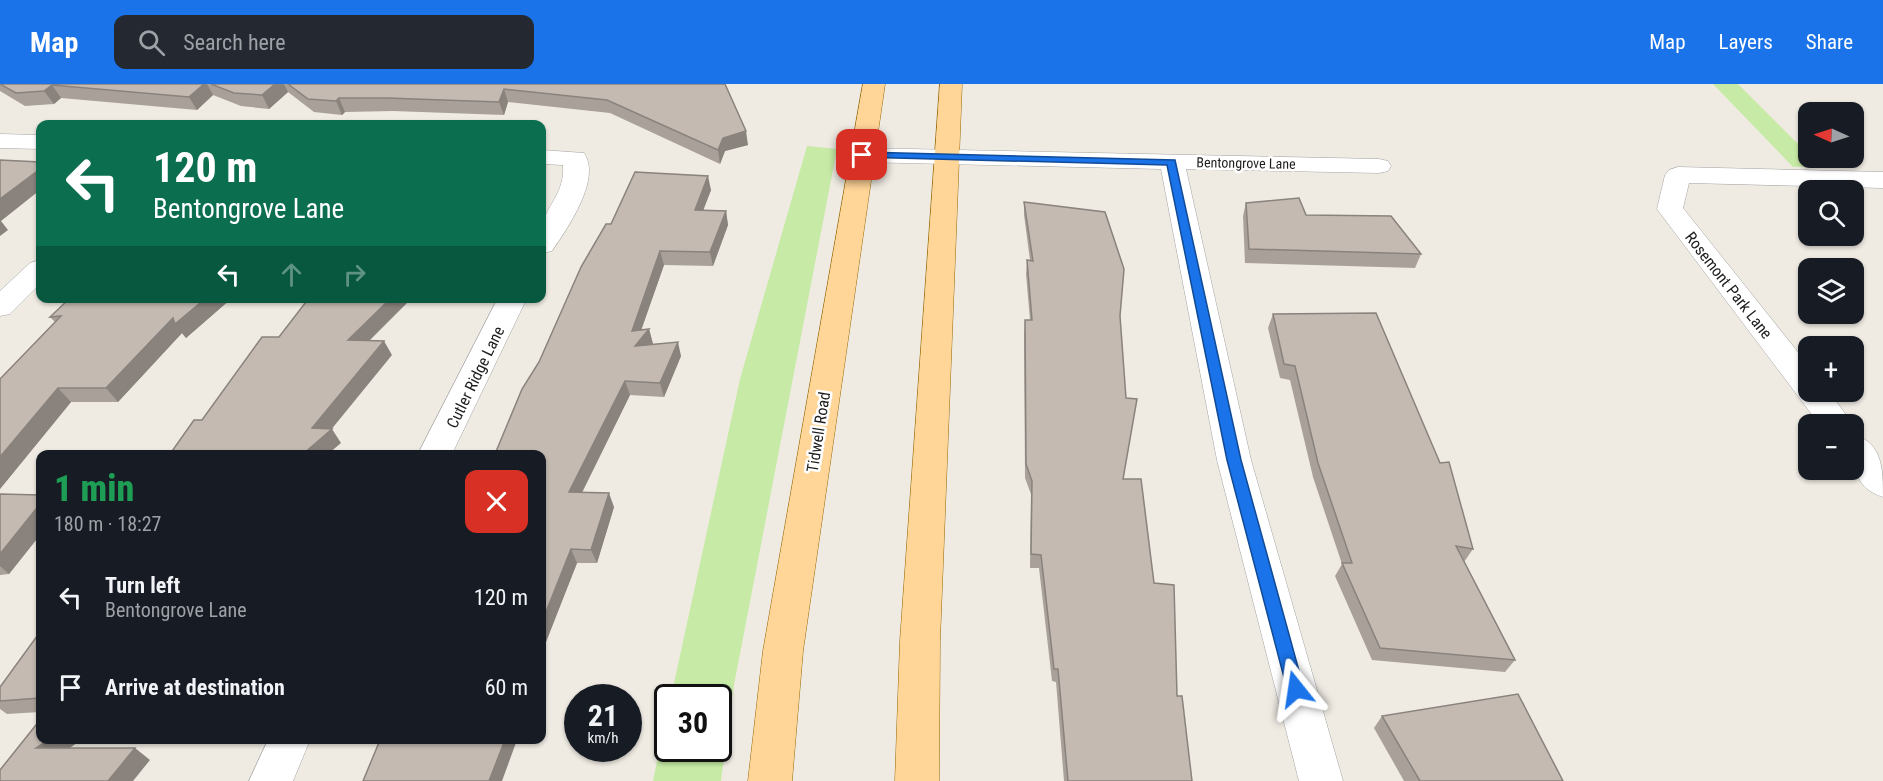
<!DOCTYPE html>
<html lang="en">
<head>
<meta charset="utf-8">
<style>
  body { margin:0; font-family:"Roboto Condensed",sans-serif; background:#242831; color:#f1f3f6; height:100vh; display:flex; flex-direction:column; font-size:22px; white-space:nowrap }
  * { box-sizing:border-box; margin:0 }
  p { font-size:20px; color:#9ea1a6 }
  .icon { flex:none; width:33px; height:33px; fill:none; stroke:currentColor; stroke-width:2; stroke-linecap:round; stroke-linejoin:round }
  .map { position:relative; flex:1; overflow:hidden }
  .drawer { position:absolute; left:36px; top:366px; width:510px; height:294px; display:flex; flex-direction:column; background:#171b24; border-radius:12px; box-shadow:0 2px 4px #0004 }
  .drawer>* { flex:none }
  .guide { position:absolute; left:36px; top:36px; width:510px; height:183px; border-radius:12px; box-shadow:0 2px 4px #0004; background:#0b6e4f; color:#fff; overflow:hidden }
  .needle { width:39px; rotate:273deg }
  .buttons { position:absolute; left:1798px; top:18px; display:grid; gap:12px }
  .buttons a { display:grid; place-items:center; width:66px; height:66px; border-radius:12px; background:#171b24; box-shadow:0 2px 4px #0004; font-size:30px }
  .speed { position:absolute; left:564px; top:600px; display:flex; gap:12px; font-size:30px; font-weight:700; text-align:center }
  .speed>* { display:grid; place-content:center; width:78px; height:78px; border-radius:50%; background:#171b24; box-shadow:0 2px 4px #0004; line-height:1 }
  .speed small { font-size:15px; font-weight:400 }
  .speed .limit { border:3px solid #111; border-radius:9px; background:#fff; color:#111 }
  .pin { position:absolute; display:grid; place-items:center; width:51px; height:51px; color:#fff; margin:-26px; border-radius:12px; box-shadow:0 3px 9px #0006 }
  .me { position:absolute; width:66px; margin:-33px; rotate:345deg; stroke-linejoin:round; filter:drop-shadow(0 0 4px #0008) }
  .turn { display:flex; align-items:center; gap:21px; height:126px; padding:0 18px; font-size:27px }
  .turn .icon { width:78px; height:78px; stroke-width:2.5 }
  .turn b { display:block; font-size:42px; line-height:51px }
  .lanes { display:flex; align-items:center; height:57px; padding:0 18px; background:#0003; justify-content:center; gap:30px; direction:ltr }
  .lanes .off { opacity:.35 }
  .round { display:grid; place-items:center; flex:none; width:63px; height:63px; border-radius:12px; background:#242831 }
  .overview { display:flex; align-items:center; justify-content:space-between; height:102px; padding:0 18px }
  h1 { font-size:36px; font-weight:800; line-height:45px; color:#1e9e55 }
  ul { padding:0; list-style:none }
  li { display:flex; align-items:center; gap:18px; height:90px; padding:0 18px }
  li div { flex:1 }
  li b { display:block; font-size:22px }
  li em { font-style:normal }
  header { display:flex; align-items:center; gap:36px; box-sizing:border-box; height:84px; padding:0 30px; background:#1a73e8; color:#fff }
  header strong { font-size:28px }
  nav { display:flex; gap:33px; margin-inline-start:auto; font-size:21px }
  .search { width:420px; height:54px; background:#242831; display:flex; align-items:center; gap:15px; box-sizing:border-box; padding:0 21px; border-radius:12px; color:#9ea1a6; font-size:22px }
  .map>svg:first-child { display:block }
</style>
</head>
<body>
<header>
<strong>Map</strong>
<div class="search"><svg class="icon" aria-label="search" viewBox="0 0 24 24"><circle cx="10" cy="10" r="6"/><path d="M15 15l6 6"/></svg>Search here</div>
<nav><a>Map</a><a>Layers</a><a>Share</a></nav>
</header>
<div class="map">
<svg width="1883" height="697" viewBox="0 0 1883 697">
  <rect width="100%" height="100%" fill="#efebe3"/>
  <g fill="#c7eba6">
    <path d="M1713 0H1738L1820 82 1793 83Z"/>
    <path d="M807 62 837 65 734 601 721 697H653L667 629 668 664H718V614L671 613 740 295Z"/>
  </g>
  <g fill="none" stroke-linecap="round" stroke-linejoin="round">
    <g stroke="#a4a4a4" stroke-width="1">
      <g id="minor">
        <path d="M0 50 40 51V65L0 64Z"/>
        <path d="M862 64 1379 75 1388 77 1391 82 1388 87 1379 89 1186 85 1251 376 1343 697H1299L1217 376 1161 85 862 78 853 76 850 71 853 66Z"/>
        <path d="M542 66 584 69C602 95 567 145 552 167L542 169C541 162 539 148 542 140 549 119 565 107 563 81L542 80Z"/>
        <path d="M1678 83 1883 88V104L1689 99 1683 124 1809 282V308H1829L1853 340H1819L1657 125 1665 91 1669 86Z"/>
        <path d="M40 176V200L10 230 0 232V207L30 179Z"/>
        <path d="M498 214H527L452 370H418Z"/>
        <path d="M1854 350C1883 360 1883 385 1883 413 1851 403 1854 378 1854 350Z"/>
        <path d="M268 656H310L293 697H249Z"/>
      </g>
    </g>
    <g stroke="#976800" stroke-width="1">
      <g id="major">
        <path d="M863 0H885L803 567 792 697H748L763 567Z"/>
        <path d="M940 0H962L940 557 939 697H895L900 557Z"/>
      </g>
    </g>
    <use href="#minor" fill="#fff" fill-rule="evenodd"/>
    <use href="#major" fill="#ffd598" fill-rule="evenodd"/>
  </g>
  <g fill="#a9a099">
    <path d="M0 0H725L748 61 725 67 720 80 610 29 508 18 504 31 393 27 345 28 342 31 314 28 288 8 269 25 241 22 213 11 197 26 61 14 54 20 25 22 0 7Z"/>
    <path d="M711 106 703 126 726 127 728 141 713 182 664 181 641 246 649 245 653 260 652 261 681 272 664 313 630 311 582 409 614 423 597 479H577L542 568V370L539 278 611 140Z"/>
    <path d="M1024 118 1120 232 1123 395 1154 499 1177 612 1192 697H1064L1056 598 1052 597 1039 484H1030L1031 410 1025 394 1024 250 1025 236H1030L1026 190 1027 176H1030L1024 131Z"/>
    <path d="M1246 119 1306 131 1421 170 1415 184 1245 179 1243 132Z"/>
    <path d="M232 214 186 254 182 249 118 318H71L0 405V295L55 238 50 233Z"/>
    <path d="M1273 230 1473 465 1464 478 1515 576 1505 588 1372 576 1335 492 1342 480 1313 393 1290 296 1280 294 1268 244Z"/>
    <path d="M0 410 40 411V451L9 490 0 491Z"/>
    <path d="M40 548V628L7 630 0 625V603Z"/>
    <path d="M1382 632 1563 697H1404L1374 644Z"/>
  </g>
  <g fill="#89827d">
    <path d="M204 0H207L213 11 197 26 189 13Z"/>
    <path d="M275 0H284L288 8 269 25 262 11Z"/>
    <path d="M52 1 61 14 54 20 44 7Z"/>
    <path d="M504 5 508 18 504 31 499 18Z"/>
    <path d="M339 14 345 28 342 31 336 17Z"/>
    <path d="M746 47 748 61 725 67 720 80 718 66 723 54Z"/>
    <path d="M40 85V106L1 137 8 146 0 152V115Z"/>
    <path d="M708 92 711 106 698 140 695 126Z"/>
    <path d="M726 127 728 141 713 182 710 168Z"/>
    <path d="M660 167 664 181 636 261 649 245 653 260 639 276 635 262 632 247Z"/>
    <path d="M206 214H232L186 254 182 249 118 318 106 304 173 234Z"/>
    <path d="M391 214H412L356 270 348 256Z"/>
    <path d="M384 257 392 271 330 347 332 345 341 359 328 370H303L312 344Z"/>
    <path d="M678 258 681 272 664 313 660 299Z"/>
    <path d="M625 297 630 311 575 422 569 408Z"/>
    <path d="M58 304 71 318 0 405V373Z"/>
    <path d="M609 409 614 423 597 479 591 466Z"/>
    <path d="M40 420V451L9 490 0 482V470Z"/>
    <path d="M571 465 577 479 542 568V538Z"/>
    <path d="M48 656H81L53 676 36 664Z"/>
    <path d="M505 656H517L502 697H489Z"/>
    <path d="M135 664 150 676 133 697H108Z"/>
  </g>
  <g fill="#c4bab2" stroke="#89827d" stroke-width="1.5">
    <path d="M0 0H204L189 13 52 1 44 7 16 9Z"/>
    <path d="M211 0H275L262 11 234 9Z"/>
    <path d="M288 0H725L746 47 723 54 718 66 607 16 504 5 499 18 387 14H339L336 17 308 15Z"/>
    <path d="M0 76 40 78V85L0 115Z"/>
    <path d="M635 88 708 92 695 126 726 127 710 168 660 167 632 247 649 245 635 262 678 258 660 299 625 297 569 408 609 409 591 466 571 465 542 538V370H495L522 305 539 278 581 183 606 140H611Z"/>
    <path d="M1299 114 1306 131 1391 132 1421 170 1249 165 1246 119Z"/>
    <path d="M1024 118 1105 128 1124 185 1120 232 1126 314 1137 315 1123 395H1141L1154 499 1174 501 1177 612H1182L1192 697H1068L1058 585H1054L1041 471 1031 470 1032 397 1026 380 1025 236H1032L1027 176 1033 177Z"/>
    <path d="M70 214H206L175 240 173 234 106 304H58L0 373V295L61 232 50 233Z"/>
    <path d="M309 214H391L348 256 384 257 312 344 332 345 303 370H170L194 336H202L262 253H279Z"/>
    <path d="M1376 229 1440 379 1449 378 1473 465 1456 462 1515 576 1380 564 1342 479H1352L1318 379 1295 282 1284 280 1273 230Z"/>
    <path d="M0 410 40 411V420L0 470Z"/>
    <path d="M40 548V614L0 617V603Z"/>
    <path d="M1518 610 1563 697H1420L1382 632Z"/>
    <path d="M40 636V656H48L36 664H135L108 697H0V686Z"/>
    <path d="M380 656H505L489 697H363Z"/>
  </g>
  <path fill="#1a73e8" stroke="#114b97" stroke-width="1.5" d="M862 68 1175 76 1241 376 1304 605 1302 611 1296 613 1290 611 1287 605 1227 376 1167 81 858 73 857 71Z"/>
  <g text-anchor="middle" stroke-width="5" stroke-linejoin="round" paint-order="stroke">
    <g font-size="14" fill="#1d1d1d" stroke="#fff">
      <text transform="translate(1246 79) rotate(1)" y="5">Bentongrove Lane</text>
    </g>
    <g font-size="16" fill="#1d1d1d" stroke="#fff">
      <text transform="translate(1729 201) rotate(52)" y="6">Rosemont Park Lane</text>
      <text transform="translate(475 293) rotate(-64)" y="6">Cutler Ridge Lane</text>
      <text transform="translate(818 348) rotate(-81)" y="6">Tidwell Road</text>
    </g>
  </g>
</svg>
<div class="buttons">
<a><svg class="needle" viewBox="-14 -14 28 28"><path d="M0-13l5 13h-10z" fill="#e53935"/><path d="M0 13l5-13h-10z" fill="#9ea1a6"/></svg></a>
<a><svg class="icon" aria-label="search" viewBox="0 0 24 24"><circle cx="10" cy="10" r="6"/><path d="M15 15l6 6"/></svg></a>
<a><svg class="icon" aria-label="layers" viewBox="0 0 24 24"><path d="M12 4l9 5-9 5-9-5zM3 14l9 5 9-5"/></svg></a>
<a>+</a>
<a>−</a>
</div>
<div class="speed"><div>21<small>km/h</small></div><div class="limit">30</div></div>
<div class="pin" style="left:862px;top:71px;background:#d93025"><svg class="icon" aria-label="arrive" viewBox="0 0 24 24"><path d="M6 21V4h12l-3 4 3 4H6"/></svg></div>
<svg class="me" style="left:1296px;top:605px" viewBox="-20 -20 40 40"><path d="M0-17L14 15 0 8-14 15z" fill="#1a73e8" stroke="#fff" stroke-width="4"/></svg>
<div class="guide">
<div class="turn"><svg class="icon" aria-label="left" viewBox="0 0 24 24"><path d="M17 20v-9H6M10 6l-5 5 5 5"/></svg><div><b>120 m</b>Bentongrove Lane</div></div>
<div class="lanes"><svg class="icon" aria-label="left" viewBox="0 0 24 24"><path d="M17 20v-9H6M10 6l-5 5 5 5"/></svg><svg class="icon off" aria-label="ahead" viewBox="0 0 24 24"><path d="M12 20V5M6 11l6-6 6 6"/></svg><svg class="icon off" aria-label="right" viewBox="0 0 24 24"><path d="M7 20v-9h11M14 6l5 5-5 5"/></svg></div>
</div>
<section class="drawer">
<div class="overview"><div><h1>1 min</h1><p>180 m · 18:27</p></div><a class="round" style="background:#d93025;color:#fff"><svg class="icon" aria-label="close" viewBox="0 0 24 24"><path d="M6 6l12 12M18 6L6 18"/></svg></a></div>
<ul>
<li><svg class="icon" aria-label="left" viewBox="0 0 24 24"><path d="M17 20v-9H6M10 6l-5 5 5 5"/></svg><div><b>Turn left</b><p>Bentongrove Lane</p></div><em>120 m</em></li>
<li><svg class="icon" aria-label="arrive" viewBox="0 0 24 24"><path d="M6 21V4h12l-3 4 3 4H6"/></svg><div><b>Arrive at destination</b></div><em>60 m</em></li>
</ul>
</section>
</div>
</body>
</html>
